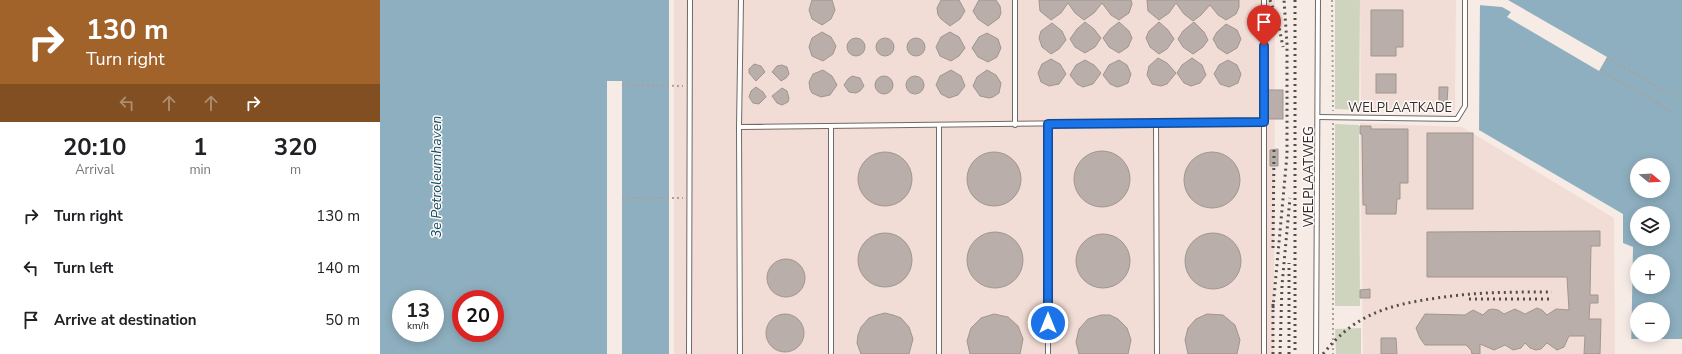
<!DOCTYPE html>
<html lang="en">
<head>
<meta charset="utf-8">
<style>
  body { margin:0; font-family:"Nunito Sans",sans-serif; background:#f2f2f2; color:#202124; height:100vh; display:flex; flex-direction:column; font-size:15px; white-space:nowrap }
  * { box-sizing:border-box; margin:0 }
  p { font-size:13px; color:#757577 }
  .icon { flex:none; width:22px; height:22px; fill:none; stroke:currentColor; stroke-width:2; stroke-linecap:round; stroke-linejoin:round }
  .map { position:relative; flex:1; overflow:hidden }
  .panel { display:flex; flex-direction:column; background:#fff; width:380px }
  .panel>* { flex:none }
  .hud { background:#a2632b; color:#fff; overflow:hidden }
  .needle { width:26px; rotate:108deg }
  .buttons { position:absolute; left:1250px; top:158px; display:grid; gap:8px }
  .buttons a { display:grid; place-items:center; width:40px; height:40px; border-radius:50%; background:#fff; box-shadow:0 2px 10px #0003; font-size:20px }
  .speed { position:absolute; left:12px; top:290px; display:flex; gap:8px; font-size:20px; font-weight:700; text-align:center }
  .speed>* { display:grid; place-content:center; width:52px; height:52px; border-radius:50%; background:#fff; box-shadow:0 2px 10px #0003; line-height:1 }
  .speed small { font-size:10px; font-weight:400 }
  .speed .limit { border:6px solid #d22; background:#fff; color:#111 }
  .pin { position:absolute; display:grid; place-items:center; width:34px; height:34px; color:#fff; margin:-41px -17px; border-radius:50% 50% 50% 0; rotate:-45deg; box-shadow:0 0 4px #0007 }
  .pin .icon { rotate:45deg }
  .me { position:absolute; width:44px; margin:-22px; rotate:0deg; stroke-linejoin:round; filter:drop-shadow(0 0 3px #0008) }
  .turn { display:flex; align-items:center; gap:14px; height:84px; padding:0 20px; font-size:18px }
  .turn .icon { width:52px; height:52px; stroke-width:2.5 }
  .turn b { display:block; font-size:28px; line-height:34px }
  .lanes { display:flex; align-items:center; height:38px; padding:0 20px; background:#0003; justify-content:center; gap:20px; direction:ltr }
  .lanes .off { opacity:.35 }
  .eta { display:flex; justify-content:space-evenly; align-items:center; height:68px; text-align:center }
  .eta b { font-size:24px; font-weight:700; line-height:28px }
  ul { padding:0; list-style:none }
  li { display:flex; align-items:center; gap:12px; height:52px; padding:0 20px }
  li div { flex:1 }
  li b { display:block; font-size:15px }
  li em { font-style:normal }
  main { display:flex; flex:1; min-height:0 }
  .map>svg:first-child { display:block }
</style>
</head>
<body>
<main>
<section class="panel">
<div class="hud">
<div class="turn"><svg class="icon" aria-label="right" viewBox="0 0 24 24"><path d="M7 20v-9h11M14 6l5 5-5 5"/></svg><div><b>130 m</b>Turn right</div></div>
<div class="lanes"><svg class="icon off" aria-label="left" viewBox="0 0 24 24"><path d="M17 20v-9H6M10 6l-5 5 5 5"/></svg><svg class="icon off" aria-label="ahead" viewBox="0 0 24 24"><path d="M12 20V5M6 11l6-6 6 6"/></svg><svg class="icon off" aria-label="ahead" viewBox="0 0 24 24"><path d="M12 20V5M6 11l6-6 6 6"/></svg><svg class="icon" aria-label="right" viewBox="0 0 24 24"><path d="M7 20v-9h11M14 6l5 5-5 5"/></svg></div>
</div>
<div class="eta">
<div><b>20:10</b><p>Arrival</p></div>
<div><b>1</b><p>min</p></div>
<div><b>320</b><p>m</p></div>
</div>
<ul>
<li><svg class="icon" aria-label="right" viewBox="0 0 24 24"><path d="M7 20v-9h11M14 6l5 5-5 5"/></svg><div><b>Turn right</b></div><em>130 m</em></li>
<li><svg class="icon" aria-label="left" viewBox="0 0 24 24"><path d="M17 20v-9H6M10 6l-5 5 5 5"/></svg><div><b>Turn left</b></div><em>140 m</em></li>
<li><svg class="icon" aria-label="arrive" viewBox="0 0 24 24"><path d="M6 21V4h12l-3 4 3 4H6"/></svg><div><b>Arrive at destination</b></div><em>50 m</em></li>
</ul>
</section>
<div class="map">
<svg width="1302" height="354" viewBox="0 0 1302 354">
  <rect width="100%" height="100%" fill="#f7ebe6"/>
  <g fill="#f1ddd5">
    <path d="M294 0H895L894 354H294Z"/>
    <path d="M980 0H1076L1075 111H981Z"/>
    <path d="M980 123 1082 127 1234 218 1235 354H983Z"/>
  </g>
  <g fill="#cfd4bf">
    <path d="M955 0H980L979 110 955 109Z"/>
    <path d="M955 124 979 125 980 306H955Z"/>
    <path d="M981 328V354H956L955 329Z"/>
  </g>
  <g fill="#8eafbf" fill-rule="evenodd">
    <path d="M0 0H289V354H0ZM21 299H55V333H21ZM81 299H115V333H81Z"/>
    <path d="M1100 0H1302V354H1251L1253 247 1243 243V214L1099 130ZM1257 165H1283V191H1257ZM1257 213H1283V239H1257ZM1257 261H1283V287H1257ZM1257 309H1283V335H1257Z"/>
  </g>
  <g fill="#f7ebe6">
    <path d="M1098 0H1128L1227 57 1219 71 1127 17 1131 12 1122 7 1098 5Z"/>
    <rect x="227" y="81" width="15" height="273"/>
    <path d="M1248 339H1302V354H1249Z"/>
  </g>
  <g fill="#b9aea9" stroke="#a09590">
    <path d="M432 0H452L455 10 451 19 442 25 432 19 429 10Z"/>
    <path d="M561 0H579L585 11 580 19 570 26 561 19 558 15 557 8Z"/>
    <path d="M599 0H616L620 6 621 13 619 18 608 26 598 19 593 11Z"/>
    <path d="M659 0H751L752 4 749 13 739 20 731 15 722 3 714 13 704 20 695 13 688 3 681 13 671 20 660 11Z"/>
    <path d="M767 0H859V7L856 14 846 20 838 15 830 5 821 15 813 21 804 14 796 3 789 13 779 20 768 11Z"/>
    <path d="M991 10H1023V47H1016V56H991Z"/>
    <path d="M705 22 714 29 721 38 715 47 705 53 695 47 690 39 697 29Z"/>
    <path d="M739 22 749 31 752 38 748 47 739 53 729 47 723 38 730 29Z"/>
    <path d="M779 22 788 30 794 39 787 49 779 54 770 47 766 38 769 31Z"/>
    <path d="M814 22 824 32 828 40 823 47 813 54 803 47 798 39 803 31Z"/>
    <path d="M672 23 682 31 686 40 679 49 671 54 662 47 659 38 661 31Z"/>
    <path d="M846 24 857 30 861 39 857 48 847 54 838 48 833 39 837 32Z"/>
    <path d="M442 32 451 37 456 46 453 54 443 61 432 56 429 47 432 38Z"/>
    <path d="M570 32 579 37 585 48 579 56 571 61 560 56 556 47 561 37Z"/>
    <path d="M607 33 618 39 621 48 617 57 608 62 598 57 592 48 599 37Z"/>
    <circle cx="476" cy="47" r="9"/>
    <circle cx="536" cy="47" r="9"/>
    <circle cx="505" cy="47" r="9"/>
    <path d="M778 58 787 63 796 73 787 84 781 86 772 84 767 75 769 66Z"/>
    <path d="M812 58 822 65 826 75 820 83 811 86 804 83 797 73 802 65Z"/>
    <path d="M671 59 680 64 686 74 679 84 669 86 661 82 658 73 662 64Z"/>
    <path d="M705 60 714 65 721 73 713 84 703 87 697 84 690 75 696 65Z"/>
    <path d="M739 60 747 65 751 74 748 83 741 86 737 87 730 84 723 75 729 65Z"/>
    <path d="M848 60 857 65 861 74 858 83 849 87 840 84 834 74 839 65Z"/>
    <path d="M374 64 381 66 385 72 376 81 369 73V69Z"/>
    <path d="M402 65 407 67 409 74 406 78 401 81 392 72 397 66Z"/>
    <path d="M443 70 452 76 457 85 450 95 441 97 432 93 430 89 429 82 433 74Z"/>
    <path d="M571 70 581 76 585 86 578 95 569 98 561 94 556 85 560 76Z"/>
    <path d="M607 70 616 75 621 83 619 93 613 97 609 98 600 96 593 86 597 77Z"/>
    <rect x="996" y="74" width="20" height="19"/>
    <path d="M472 76 480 78 484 86 480 91 476 93 469 92 464 85 468 79Z"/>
    <circle cx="504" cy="85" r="9"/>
    <circle cx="535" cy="85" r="9"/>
    <path d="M376 87 383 92 386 97 379 104 373 103 369 97 371 91Z"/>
    <path d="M1059 87H1068L1067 102H1059Z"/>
    <path d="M402 88 407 91 409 98 408 102 402 105 397 103 392 96Z"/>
    <rect x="888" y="90" width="15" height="29"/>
    <path d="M980 126H991V129H1028V183H1020V199H1017L1016 214H986V205H983L982 134H980Z"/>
    <rect x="1047" y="133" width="46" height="76"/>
    <path d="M898 149V166H890V150Z"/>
    <circle cx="722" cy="179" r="28"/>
    <circle cx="614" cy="179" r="27"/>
    <circle cx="505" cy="179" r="27"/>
    <circle cx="832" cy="180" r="28"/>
    <path d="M1220 231V246H1211L1210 295H1218V303H1210L1209 319H1221L1220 354H1204L1205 336H1189L1184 347 1177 350 1167 343 1161 349 1156 350 1150 348 1145 343 1141 348 1133 350 1125 345 1114 350 1100 344V354H1092L1091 350 1086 345H1045L1040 338 1036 328 1045 314 1085 315 1093 310 1103 315 1108 310 1113 309 1118 310 1124 314 1135 309 1145 314 1157 308 1162 310 1167 315 1176 309 1189 310 1187 277H1047V232Z"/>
    <circle cx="615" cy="260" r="28"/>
    <circle cx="505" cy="260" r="27"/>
    <circle cx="833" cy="261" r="28"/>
    <circle cx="723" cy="261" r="27"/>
    <circle cx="406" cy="278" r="19"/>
    <path d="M990 289V298H980V290Z"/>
    <path d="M505 313 513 315 521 318 529 327 533 339 529 354H481L477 343 478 335 481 327 489 318 497 315Z"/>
    <circle cx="405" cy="333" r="19"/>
    <path d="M614 314 628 317 638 326 643 339 640 354H590L587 341 591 328 601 318Z"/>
    <path d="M827 314 843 315 855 325 860 340 857 354H808L805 340 808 328 816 319Z"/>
    <path d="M721 315H730L738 319 747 328 751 340 748 354H699L696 342 699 329 708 319Z"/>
    <path d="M1001 338H1016L1017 354H1001Z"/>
  </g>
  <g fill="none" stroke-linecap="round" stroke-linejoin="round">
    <g stroke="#736964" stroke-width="6">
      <g id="lane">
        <path d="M938 117 1077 119 1085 106V0"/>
        <path d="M776 123 777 354"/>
        <path d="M668 124V354"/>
        <path d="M559 125V354"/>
        <path d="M635 125V0"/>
        <path d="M359 127 884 121"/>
        <path d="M309 354 310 0"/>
        <path d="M360 354 359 127 361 0"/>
        <path d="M451 354V127"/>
        <path d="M884 354V0"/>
        <path d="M936 354 938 0"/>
      </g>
    </g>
    <g stroke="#aaa19d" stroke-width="2" stroke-dasharray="2 3" stroke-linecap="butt">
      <path d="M952 0 953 111"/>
      <path d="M1226 59 1232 60 1296 98"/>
      <path d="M1221 69 1225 73 1291 111"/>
      <path d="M242 85 303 86"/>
      <path d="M953 123V354"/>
      <path d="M242 198H303"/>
      <path d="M1302 339V328"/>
    </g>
    <use href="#lane" stroke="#fff" stroke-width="4"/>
    <g stroke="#534e4c" stroke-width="3" stroke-dasharray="2 4" stroke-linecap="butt">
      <path d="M890 0 898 22 903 47"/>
      <path d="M915 0V354"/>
      <path d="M893 248 894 150"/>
      <path d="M1089 299H1172"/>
      <path d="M893 308 907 155V44L904 0"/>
      <path d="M893 354V302"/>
      <path d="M900 354 902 285 910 198"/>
      <path d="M909 354V263"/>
      <path d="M943 354C975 314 1008 305 1057 298 1095 292 1133 292 1172 292"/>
    </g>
  </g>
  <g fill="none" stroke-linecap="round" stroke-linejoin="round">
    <g stroke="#114b97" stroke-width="10">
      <path id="route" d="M668 323V124L884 122V46"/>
    </g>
    <use href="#route" stroke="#1a73e8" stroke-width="7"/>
  </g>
  <g text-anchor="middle" stroke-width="3" stroke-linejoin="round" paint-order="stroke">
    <g font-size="13" fill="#322e2c" stroke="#fffaf8">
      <text x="1020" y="112">WELPLAATKADE</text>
      <text transform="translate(928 177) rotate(-90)" y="5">WELPLAATWEG</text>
    </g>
    <g font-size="14" font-style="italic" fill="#0f5068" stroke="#fffaf8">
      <text transform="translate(56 177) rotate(-90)" y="5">3e Petroleumhaven</text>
    </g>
  </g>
</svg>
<div class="buttons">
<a><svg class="needle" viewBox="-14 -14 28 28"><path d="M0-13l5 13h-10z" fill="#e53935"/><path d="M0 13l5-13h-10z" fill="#757577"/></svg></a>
<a><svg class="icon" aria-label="layers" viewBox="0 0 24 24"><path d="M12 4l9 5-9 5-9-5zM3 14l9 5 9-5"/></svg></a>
<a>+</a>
<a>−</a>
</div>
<div class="speed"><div>13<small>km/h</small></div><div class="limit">20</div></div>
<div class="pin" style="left:884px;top:46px;background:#d93025"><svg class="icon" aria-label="arrive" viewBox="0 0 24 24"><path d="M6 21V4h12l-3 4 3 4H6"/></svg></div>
<svg class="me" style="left:668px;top:323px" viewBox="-20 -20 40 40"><circle r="17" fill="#1a73e8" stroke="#fff" stroke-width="3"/><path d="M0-11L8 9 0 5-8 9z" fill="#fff"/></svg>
</div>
</main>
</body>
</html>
